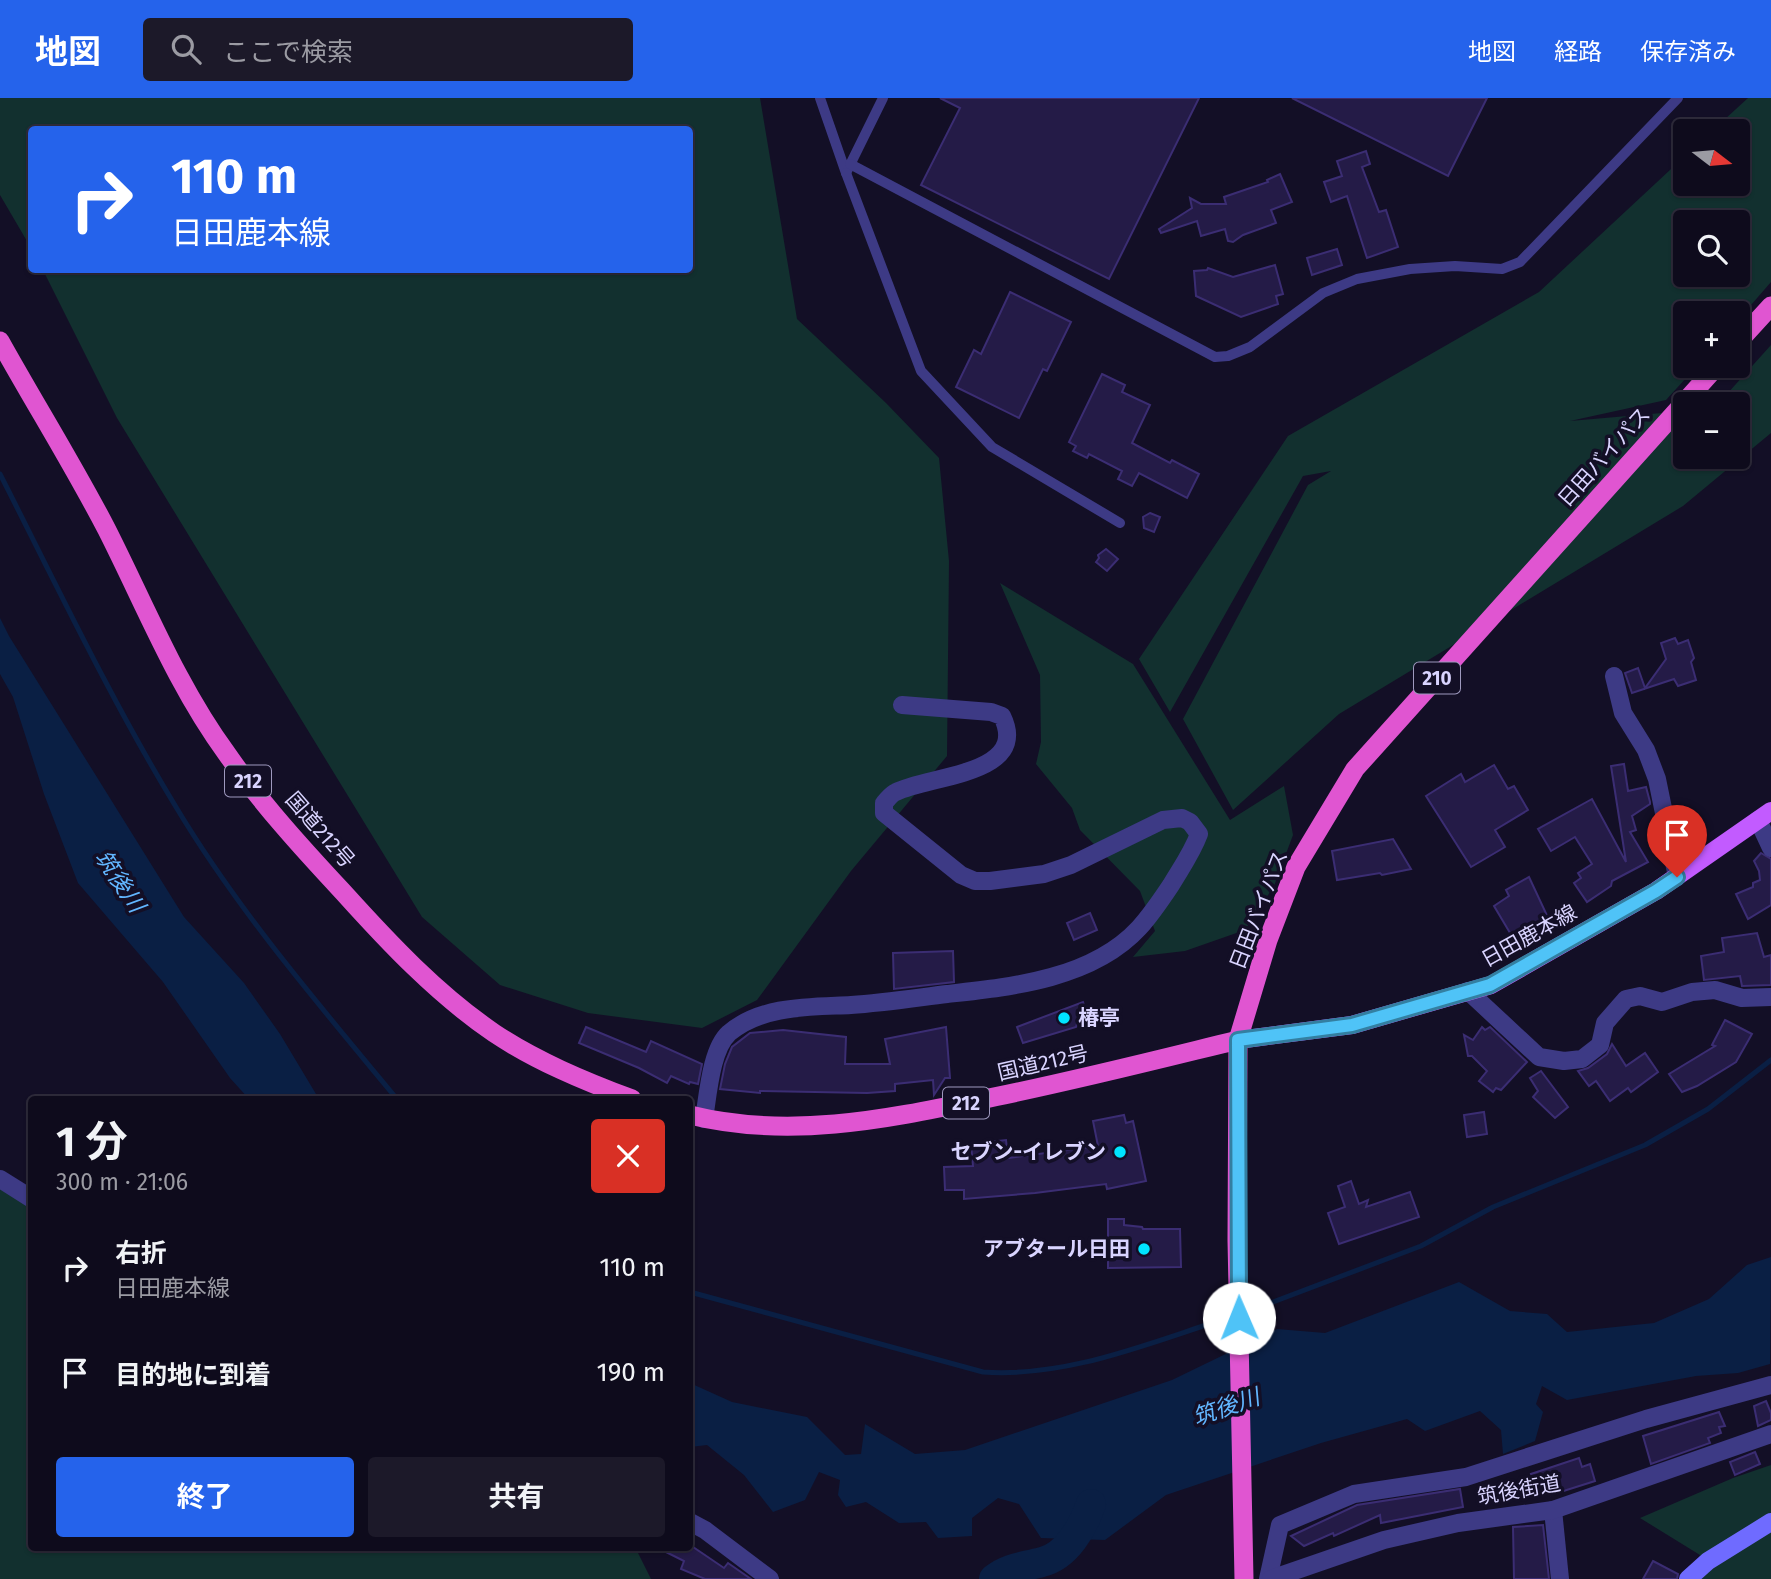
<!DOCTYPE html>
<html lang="ja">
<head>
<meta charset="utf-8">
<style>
  body { margin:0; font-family:"Fira Sans","Noto Sans JP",sans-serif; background:#1c1929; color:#f1f3f6; height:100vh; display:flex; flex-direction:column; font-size:26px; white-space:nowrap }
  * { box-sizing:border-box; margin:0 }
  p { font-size:23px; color:#9b9ba3 }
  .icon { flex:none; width:38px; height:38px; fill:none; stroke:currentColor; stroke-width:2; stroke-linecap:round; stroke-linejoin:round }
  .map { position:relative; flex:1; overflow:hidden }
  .sheet { position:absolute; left:28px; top:998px; width:665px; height:455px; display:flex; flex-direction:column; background:#0e0b1c; border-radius:7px; box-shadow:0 2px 5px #0004,0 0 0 2px #2e2b3b }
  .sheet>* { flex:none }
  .guide { position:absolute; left:28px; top:28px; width:665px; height:147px; border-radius:7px; box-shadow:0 2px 5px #0004,0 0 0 2px #2e2b3b; background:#2563eb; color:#fff; overflow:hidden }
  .needle { width:46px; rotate:106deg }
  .tools { position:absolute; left:1673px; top:21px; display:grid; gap:14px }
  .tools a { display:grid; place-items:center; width:77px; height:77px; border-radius:7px; background:#0e0b1c; box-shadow:0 2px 5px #0004,0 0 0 2px #2e2b3b; font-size:35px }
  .pin { position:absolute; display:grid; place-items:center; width:60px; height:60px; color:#fff; margin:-72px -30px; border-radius:50% 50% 50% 0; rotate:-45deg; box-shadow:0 0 7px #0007 }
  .pin .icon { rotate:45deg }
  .me { position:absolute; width:77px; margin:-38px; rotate:359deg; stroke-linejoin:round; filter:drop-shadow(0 0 5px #0008) }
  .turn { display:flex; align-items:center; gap:24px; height:147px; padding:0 28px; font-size:32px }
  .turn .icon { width:91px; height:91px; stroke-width:2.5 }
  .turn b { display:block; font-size:49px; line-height:60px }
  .round { display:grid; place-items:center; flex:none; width:74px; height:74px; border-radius:7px; background:#1c1929 }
  .summary { display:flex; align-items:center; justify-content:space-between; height:119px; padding:0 28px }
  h1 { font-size:42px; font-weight:700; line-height:52px }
  .cta { display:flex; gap:14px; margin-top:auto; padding:14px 28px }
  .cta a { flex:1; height:80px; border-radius:7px; background:#2563eb; color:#fff; font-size:28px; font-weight:700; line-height:80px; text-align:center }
  .cta a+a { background:#1c1929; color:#f1f3f6 }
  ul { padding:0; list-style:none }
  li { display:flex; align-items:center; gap:21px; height:105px; padding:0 28px }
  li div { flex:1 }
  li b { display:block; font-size:26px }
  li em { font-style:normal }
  header { display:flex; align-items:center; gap:42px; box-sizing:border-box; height:98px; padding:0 35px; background:#2563eb; color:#fff }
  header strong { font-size:33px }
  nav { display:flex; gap:38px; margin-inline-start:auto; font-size:24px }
  .search { width:490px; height:63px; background:#1c1929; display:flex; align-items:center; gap:18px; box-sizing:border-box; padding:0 24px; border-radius:7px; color:#9b9ba3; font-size:26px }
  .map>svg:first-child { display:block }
</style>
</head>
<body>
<header>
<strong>地図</strong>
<div class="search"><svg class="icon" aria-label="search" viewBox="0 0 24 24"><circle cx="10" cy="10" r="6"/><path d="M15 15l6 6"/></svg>ここで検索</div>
<nav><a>地図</a><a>経路</a><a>保存済み</a></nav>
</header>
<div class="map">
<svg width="1771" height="1481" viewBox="0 0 1771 1481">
  <rect width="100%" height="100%" fill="#130f26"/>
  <g fill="#12302f" fill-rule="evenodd">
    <path d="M0 0H760L797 221 886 305 939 360 949 463 947 658 851 773 757 902 702 930 588 915 500 887 422 819 117 320 43 172H690V32H32L31 150 0 97Z"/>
    <path d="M1748 0H1771V184L1738 222V215H1685V268H1697L1666 302 1570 323 1685 313V359H1738V306H1718L1771 247V335L1683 408 1339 616 1233 712 1183 621 1308 387 1331 373 1303 378 1170 614 1139 561 1288 338 1539 194 1685 58V86H1738V33H1712ZM1685 124H1738V177H1685Z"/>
    <path d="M1000 485 1133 566 1230 722 1284 688 1293 737 1274 788 1245 832 1185 853 1133 859 1155 833 1140 793 1080 732 1072 710 1036 666 1041 644 1040 577Z"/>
    <path d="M0 1090 31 1109 32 1449H635L651 1481H0Z"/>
    <path d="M1771 1367V1481H1690L1700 1457 1640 1420 1733 1380Z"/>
  </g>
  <g fill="#0a1f44">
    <path d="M0 520 9 538 184 819 244 885 280 936 319 1001H249L230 980 163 884 78 785 44 696 13 599 0 576Z"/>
    <path d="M1771 1159 1770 1266 1738 1275 1696 1278 1567 1302 1542 1288 1536 1306 1543 1314 1535 1343 1503 1356 1501 1332 1480 1313 1425 1333 1407 1321 1321 1345 1166 1397 1105 1442 1041 1440 1019 1406 998 1400 972 1420V1438L938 1440 926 1424 899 1425 866 1404 846 1409 838 1397 840 1382 819 1374 805 1402 773 1414 744 1377 707 1347 690 1349V1285L732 1304 807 1319 845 1357 861 1356 865 1326 915 1356 965 1352 1172 1282 1277 1231 1325 1235 1459 1184 1510 1213 1547 1216 1567 1234 1654 1225 1709 1201 1747 1167Z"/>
  </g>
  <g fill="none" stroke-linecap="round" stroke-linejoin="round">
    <g stroke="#0a1f44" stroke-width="5">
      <path d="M0 376C57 488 111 602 176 709 239 814 320 908 397 1001"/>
      <path d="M690 1194 983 1274C1070 1280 1153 1243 1234 1218"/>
      <path d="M1244 1215 1421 1148 1493 1109 1645 1047 1708 1011 1771 962"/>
    </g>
    <path stroke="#0a1f44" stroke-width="30" d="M994 1481C1009 1469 1024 1469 1042 1464 1067 1458 1083 1429 1091 1406"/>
  </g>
  <g fill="#241b47" stroke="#3b2d73" stroke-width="2">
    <path d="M940 0H1199L1109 181 921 87 960 10Z"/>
    <path d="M1292 0H1487L1448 78Z"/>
    <path d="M1366 53 1370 66 1362 69 1379 114 1386 112 1398 149 1367 160 1347 98 1331 104 1324 84 1342 78 1337 63Z"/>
    <path d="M1280 76 1292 104 1271 112 1276 125 1243 137 1233 144 1228 143 1225 131 1201 138 1197 123 1161 135 1159 131 1192 110 1190 100 1201 106H1226L1224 99 1268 84 1267 82Z"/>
    <path d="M1337 151 1342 167 1312 177 1307 160Z"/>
    <path d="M1275 167 1283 196 1276 198 1278 206 1241 219 1196 198 1194 173 1207 172 1208 170 1233 179Z"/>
    <path d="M1010 194 1071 224 1047 273 1043 271 1019 320 956 289 974 252 981 256Z"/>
    <path d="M1102 276 1125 287 1122 294 1150 307 1132 345 1170 365 1172 362 1199 376 1187 400 1139 375 1132 388 1118 381 1122 373 1089 356 1087 360 1073 353 1076 348 1069 344Z"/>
    <path d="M1150 415 1160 419 1154 434 1144 430 1143 419Z"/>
    <path d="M1106 451 1118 461 1107 473 1096 464 1099 460 1098 457Z"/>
    <path d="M1675 540 1678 546 1688 542 1694 560 1691 564 1696 582 1678 588 1674 581 1632 595 1625 575 1638 570 1645 590 1666 561 1661 545Z"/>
    <path d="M1624 666 1628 693 1646 689 1650 704V706L1632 718 1636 732 1630 734 1648 764 1612 783 1611 788 1587 804 1574 785 1581 780 1578 775 1592 766 1575 739 1551 753 1538 731 1592 701 1626 764 1611 668Z"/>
    <path d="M1494 667 1508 691 1514 688 1528 712 1495 732 1505 749 1471 769 1426 698 1461 676 1465 684Z"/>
    <path d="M1393 741 1411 771 1382 777 1380 775 1337 782 1332 753Z"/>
    <path d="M1761 755 1771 761V807L1748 821 1736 796 1753 789V785L1760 782 1759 773 1754 763Z"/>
    <path d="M1529 779 1551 826 1516 845 1494 808 1509 798 1506 792Z"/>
    <path d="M1090 815 1097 832 1074 842 1067 825Z"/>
    <path d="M1757 835 1764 859 1771 857V887L1742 888 1740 878 1704 882 1701 858 1724 854 1722 840Z"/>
    <path d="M953 853 954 884 894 891 893 855Z"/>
    <path d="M1083 904 1088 918 1078 922 1076 929 1023 945 1017 929Z"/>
    <path d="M1725 922 1752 936 1736 964 1697 988 1682 994 1669 976 1715 948 1712 947Z"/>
    <path d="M586 929 646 954 651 943 702 966 698 986 690 984 689 986 671 978 667 985 639 970 579 945Z"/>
    <path d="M946 929 950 980H945L934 997 933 982 895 986V993L867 995 760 993V995L720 991 725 966 732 949 750 935 783 932 846 939 845 966H890L885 941Z"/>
    <path d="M1482 929 1485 932 1490 929 1527 964 1501 992 1496 990 1493 994 1479 983 1487 973 1472 958H1468L1464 937 1473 942Z"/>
    <path d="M1612 946 1626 968 1645 955 1658 974 1631 994 1628 990 1610 1003 1596 983 1589 988 1578 973 1588 970 1607 956Z"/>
    <path d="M1541 973 1568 1009 1555 1020 1533 999 1538 993 1530 980Z"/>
    <path d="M1484 1014 1487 1036 1467 1039 1464 1017Z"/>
    <path d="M1124 1017 1126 1025 1133 1023 1146 1083 1107 1091 1106 1086 1035 1095 964 1101V1092H945L944 1069 973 1068 971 1046 1006 1042 1008 1060 1098 1048 1093 1023Z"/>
    <path d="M1351 1083 1359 1106 1368 1102 1366 1109 1410 1094 1419 1119 1339 1146 1328 1115 1345 1109 1338 1088Z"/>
    <path d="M1108 1121H1124V1127L1142 1129 1143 1131H1180L1181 1169 1108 1170Z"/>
    <path d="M1766 1303 1771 1315V1322L1758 1328 1754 1308Z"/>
    <path d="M1719 1314 1725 1328 1719 1329 1721 1335 1708 1340 1710 1345 1651 1366 1643 1338Z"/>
    <path d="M1755 1354 1760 1366 1735 1377 1730 1364Z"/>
    <path d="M1579 1360 1582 1369 1590 1366 1595 1383 1551 1397 1550 1392 1538 1397 1531 1376Z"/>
    <path d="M1460 1391 1463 1409 1381 1425 1380 1417 1334 1438 1333 1435 1304 1448 1291 1438 1357 1407Z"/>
    <path d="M1543 1427 1549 1481H1514L1513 1429Z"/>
    <path d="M656 1449H693L724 1470 728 1465 751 1481H705L681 1471 684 1463Z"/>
    <path d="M1653 1463 1678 1476 1677 1481H1643Z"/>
  </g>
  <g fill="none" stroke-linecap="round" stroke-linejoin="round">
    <g stroke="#3d3a85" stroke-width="10">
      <path d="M820 0 846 75 883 0"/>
      <path d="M850 66 1215 259 1228 258 1250 249 1323 195 1357 181 1410 171 1455 168 1502 171 1520 164 1678 0"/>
      <path d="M846 75 921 273 992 349 1120 425"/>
    </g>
    <g stroke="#3d3a85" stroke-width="18">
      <path d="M1614 578 1623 615 1646 652 1657 681 1677 779"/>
      <path d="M1758 722 1771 750"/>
      <path d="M1468 893 1539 959 1564 963 1582 961 1600 947 1605 925 1626 901 1640 898 1662 904 1692 894 1715 892 1742 900 1771 899"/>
      <path d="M704 1021C708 997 711 951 729 935 762 907 811 909 851 907 883 905 915 900 947 896 1011 889 1092 881 1139 830 1151 817 1161 802 1171 787 1181 770 1192 755 1199 736L1190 724 1182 720 1163 722 1071 767 1044 776 990 783H975L961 777 884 715V705C888 701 891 696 896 694 929 677 1031 677 1002 618L991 614 902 607"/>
      <path d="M1553 1412 1560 1481"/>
      <path d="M1268 1481 1280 1427 1354 1396 1466 1379 1646 1321 1771 1287"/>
    </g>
    <g stroke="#3d3a85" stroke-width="18">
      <path d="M0 1081 32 1101"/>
      <path d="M690 1424 705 1432 770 1481"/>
      <path d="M1271 1481 1384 1442 1458 1425 1553 1412 1771 1336"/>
    </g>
    <path stroke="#6f6bff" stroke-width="18" d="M1688 1481 1708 1463 1771 1424"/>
    <path stroke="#c25bff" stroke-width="18" d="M1238 942 1352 927 1491 887 1656 793 1771 713"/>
    <g stroke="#e055d1" stroke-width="19">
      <path d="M0 243C35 306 74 368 107 432 145 507 177 588 227 656 261 705 302 750 343 794 389 845 437 896 494 935 536 963 584 983 632 1001"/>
      <path d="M1738 244 1771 208"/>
      <path d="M690 1017C787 1041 883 1022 979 1002 1066 985 1152 963 1238 942"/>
      <path d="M1244 1481 1237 1142 1238 942 1268 842 1296 769 1355 671 1717 268"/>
    </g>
  </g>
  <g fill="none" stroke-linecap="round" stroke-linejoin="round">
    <g stroke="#337fa1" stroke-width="18">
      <path id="route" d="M1239 1220 1238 942 1352 927 1490 887 1656 793 1677 779"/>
    </g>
    <use href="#route" stroke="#4fc3f7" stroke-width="12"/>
  </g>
  <g fill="#00e5ff" stroke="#130f26" stroke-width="2.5">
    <circle cx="1064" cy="920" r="7"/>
    <circle cx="1120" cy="1054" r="7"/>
    <circle cx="1144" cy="1151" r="7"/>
  </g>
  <g text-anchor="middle" stroke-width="7" stroke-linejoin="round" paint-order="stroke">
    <g fill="#130f26" stroke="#9e99be" stroke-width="2">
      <rect x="1414" y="564.5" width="46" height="31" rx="5"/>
      <rect x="225" y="667.5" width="46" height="31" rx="5"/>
      <rect x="943" y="989.5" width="46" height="31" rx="5"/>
    </g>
    <g font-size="19" font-weight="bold" fill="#d9d4ff">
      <text x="1437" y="587">210</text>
      <text x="248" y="690">212</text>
      <text x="966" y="1012">212</text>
    </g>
    <g font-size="21" fill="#d9d4ff" stroke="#130f26">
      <text transform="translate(1604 359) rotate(-48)" y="7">日田バイパス</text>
      <text transform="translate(320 732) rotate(49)" y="7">国道212号</text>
      <text transform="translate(1259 812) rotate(-69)" y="7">日田バイパス</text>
      <text transform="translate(1529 838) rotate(-29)" y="7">日田鹿本線</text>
      <text transform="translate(1043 965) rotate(-13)" y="7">国道212号</text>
      <text transform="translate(1519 1392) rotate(-10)" y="7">筑後街道</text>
    </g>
    <g font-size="21" font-weight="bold" fill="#d9d4ff" stroke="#130f26" text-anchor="end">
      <text x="1078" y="927" text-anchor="start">椿亭</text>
      <text x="1106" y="1061">セブン-イレブン</text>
      <text x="1130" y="1158">アブタール日田</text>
    </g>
    <g font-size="23" font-style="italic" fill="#62b6ff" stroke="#130f26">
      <text transform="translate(120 783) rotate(56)" y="8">筑後川</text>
      <text transform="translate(1226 1309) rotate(-19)" y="8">筑後川</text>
    </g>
  </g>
</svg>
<div class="tools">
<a><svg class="needle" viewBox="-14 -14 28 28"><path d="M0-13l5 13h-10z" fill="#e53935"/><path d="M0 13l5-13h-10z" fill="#9b9ba3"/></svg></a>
<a><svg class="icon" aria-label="search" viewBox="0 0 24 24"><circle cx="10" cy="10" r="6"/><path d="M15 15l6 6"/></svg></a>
<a>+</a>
<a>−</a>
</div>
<div class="pin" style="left:1677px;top:779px;background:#d93025"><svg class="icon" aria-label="arrive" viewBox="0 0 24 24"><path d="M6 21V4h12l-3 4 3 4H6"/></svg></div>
<svg class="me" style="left:1239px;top:1220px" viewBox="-20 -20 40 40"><circle r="19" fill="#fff"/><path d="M0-13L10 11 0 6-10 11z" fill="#4fc3f7"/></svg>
<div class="guide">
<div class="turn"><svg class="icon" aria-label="right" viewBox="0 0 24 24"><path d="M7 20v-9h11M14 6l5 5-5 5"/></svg><div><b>110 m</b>日田鹿本線</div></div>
</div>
<section class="sheet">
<div class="summary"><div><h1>1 分</h1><p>300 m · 21:06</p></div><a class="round" style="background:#d93025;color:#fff"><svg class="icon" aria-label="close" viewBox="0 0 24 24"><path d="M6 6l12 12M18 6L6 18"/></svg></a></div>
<ul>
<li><svg class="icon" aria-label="right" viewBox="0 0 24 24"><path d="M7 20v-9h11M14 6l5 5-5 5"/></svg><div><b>右折</b><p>日田鹿本線</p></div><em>110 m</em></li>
<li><svg class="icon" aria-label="arrive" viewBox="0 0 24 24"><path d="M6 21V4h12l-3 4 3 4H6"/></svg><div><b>目的地に到着</b></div><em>190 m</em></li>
</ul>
<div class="cta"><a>終了</a><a>共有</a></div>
</section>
</div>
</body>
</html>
